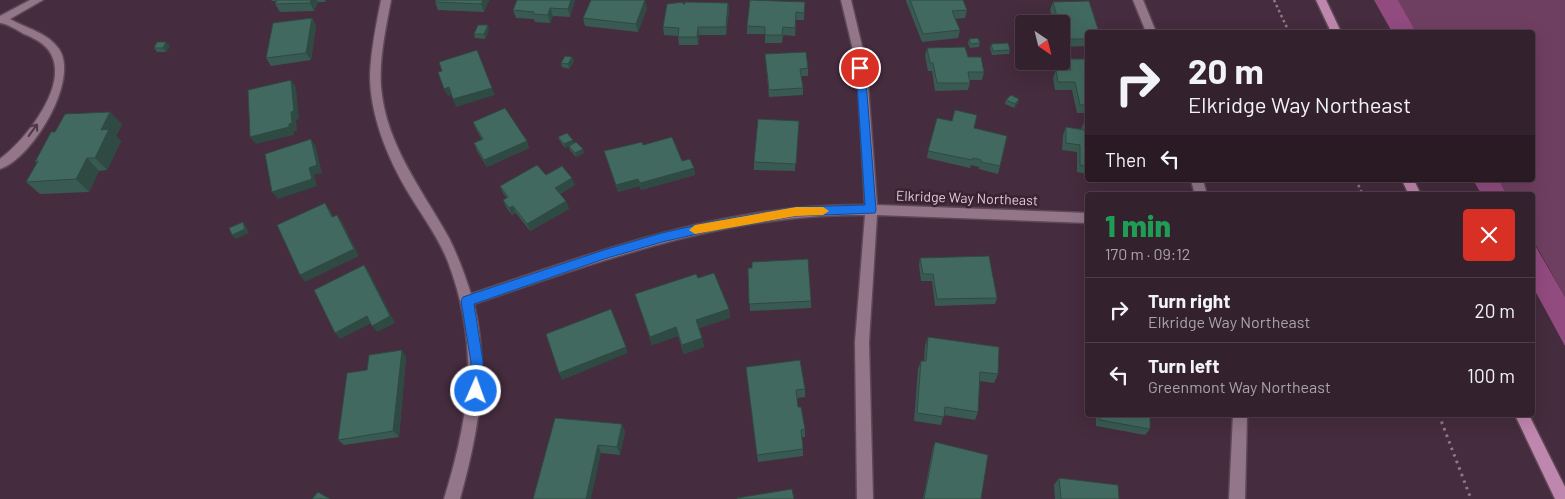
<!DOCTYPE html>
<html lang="en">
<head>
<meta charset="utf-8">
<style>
  body { margin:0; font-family:Barlow,sans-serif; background:#3f2e3a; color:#f1f3f6; height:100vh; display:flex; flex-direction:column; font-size:19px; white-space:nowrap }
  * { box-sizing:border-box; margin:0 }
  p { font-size:16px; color:#a9a3aa }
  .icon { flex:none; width:28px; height:28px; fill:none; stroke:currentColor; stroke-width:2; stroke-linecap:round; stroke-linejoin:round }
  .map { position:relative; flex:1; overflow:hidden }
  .side { position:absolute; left:1085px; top:192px; width:450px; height:225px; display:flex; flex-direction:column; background:#34212e; border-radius:5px; box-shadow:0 5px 20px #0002,0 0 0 1px #4e3e4a }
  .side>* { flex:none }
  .top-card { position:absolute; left:1085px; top:30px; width:450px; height:152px; border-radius:5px; box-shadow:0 5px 20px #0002,0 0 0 1px #4e3e4a; background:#34212e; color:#f1f3f6; overflow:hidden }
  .needle { width:32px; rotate:145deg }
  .tools { position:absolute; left:1015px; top:15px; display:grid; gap:10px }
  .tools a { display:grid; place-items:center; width:55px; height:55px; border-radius:5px; background:#34212e; box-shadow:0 5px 20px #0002,0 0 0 1px #4e3e4a; font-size:25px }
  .pin { position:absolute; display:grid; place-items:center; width:42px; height:42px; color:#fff; margin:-21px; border:2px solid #fff; border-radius:50%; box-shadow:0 1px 5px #0007 }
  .me { position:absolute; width:55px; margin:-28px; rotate:2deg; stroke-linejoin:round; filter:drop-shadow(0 0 4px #0008) }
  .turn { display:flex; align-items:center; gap:18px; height:105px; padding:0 20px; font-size:22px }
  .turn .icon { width:65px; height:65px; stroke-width:2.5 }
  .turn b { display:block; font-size:35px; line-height:42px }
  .then { display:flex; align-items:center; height:48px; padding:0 20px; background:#0003; gap:10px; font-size:19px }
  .round { display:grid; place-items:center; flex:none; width:52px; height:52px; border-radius:5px; background:#3f2e3a }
  .summary { display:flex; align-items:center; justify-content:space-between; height:85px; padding:0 20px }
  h1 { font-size:30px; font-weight:800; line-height:38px; color:#1e9e55 }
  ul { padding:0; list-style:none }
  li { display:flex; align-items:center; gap:15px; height:65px; padding:0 20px; border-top:1px solid #4e3e4a }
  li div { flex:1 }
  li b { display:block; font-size:19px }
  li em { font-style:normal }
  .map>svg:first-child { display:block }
</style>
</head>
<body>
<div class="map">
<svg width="1565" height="499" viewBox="0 0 1565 499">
  <rect width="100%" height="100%" fill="#452c3e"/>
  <path fill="#6f3f61" d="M1398 0H1565V297L1533 240 1532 195H1507L1499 180H1532V32H1416Z"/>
  <g fill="#924b7f">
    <path d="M1374 0H1398L1416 32H1392Z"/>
    <path d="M1473 180H1499L1507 195H1482Z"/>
    <path d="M1532 240 1565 297V346L1533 287Z"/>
  </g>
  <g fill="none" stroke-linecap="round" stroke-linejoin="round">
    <g stroke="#5d4856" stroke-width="3">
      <g id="minor">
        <path d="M30 0H43L10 19C27 29 47 32 59 49 80 80 32 159 0 169V159C24 141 62 94 54 62 51 47 37 39 24 34 17 30 8 24 0 23V16Z"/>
        <path d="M381 0H391C386 28 379 58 381 87 386 145 422 189 449 238 458 256 465 275 471 294 599 251 728 203 865 205L858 85 853 50 841 0H851L863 50 868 85 877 205 1088 213V223L877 215 869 342 873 499H857L855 342 865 215C728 213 601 261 474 304 490 371 478 434 460 499H444C470 414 480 347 448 262 438 236 420 213 406 189 387 156 370 115 370 75 371 50 376 25 381 0Z"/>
        <path d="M1133 0H1143L1156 32H1146Z"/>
        <path d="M1191 180H1203L1207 195H1195Z"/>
        <path d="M1233 415H1247L1245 499H1229Z"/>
      </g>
    </g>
    <g stroke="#5d4856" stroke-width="3">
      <g id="major">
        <path d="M1316 0H1326L1341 32H1331Z"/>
        <path d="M1402 180H1414L1421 195H1409Z"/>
        <path d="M1515 415H1529L1565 487V499H1555Z"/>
      </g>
    </g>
    <g stroke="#8f7a88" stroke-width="2.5" stroke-dasharray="2.5 3" stroke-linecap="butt">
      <path d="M1274 0 1289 32"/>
      <path d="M1356 180 1363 195"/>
    </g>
    <path stroke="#8f7a88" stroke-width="3" stroke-dasharray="2.5 4.5" stroke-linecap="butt" d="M1439 415 1471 499"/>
    <use href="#minor" fill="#93768a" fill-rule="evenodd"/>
    <use href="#major" fill="#bf86ae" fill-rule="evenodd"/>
  </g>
  <g fill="#395a52">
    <path d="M271 0H326L325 2H318L314 11 280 12 275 4 276 1H272Z"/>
    <path d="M489 0 484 12 438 10 435 2Z"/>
    <path d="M517 0H575L570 17 553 16 550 23 535 22 534 19 516 18 513 10Z"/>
    <path d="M906 0H963L967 10 965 18 955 19 960 30 958 38 922 42 906 1Z"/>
    <path d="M805 2 804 20H796L795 36 783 35 782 43H765V34H747V26Z"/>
    <path d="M1053 2 1088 32V46L1061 47V24H1054L1050 10Z"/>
    <path d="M728 3 729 11 726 35H699L698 45H679L678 36 664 35 663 27 683 4Z"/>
    <path d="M647 8 638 32 585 26 583 18Z"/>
    <path d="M312 18 316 26 311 60 271 66 266 58Z"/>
    <path d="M489 29 485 39 475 38 474 34Z"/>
    <path d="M969 39 980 43 979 47 970 48 968 43Z"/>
    <path d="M991 44 1010 50 1009 54 992 55 990 48Z"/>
    <path d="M170 46 166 52H157L154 48Z"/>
    <path d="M927 48 968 57 984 72 982 80H970V83L968 90 935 91 932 71H928L925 56Z"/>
    <path d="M765 54 808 68V76H801L803 88V95L769 97Z"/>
    <path d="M572 57 574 61 569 69 562 67 561 63Z"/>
    <path d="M1068 59H1088V113H1077L1072 90H1055L1053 78 1056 70H1066L1065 67Z"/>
    <path d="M1019 99 1018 103 1014 108 1005 104 1006 100Z"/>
    <path d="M1085 120H1088V174L1077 172V152L1062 150 1063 135 1066 127 1081 129Z"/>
    <path d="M473 122 527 141 529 148 487 167 477 151 474 143 482 140 476 129Z"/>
    <path d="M122 124 116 136 121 141 107 170 99 171 89 192 40 194 26 182 37 163 35 162 55 132Z"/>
    <path d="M974 128 1000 166 998 174 979 169V167L971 165 970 168 927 158 928 151Z"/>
    <path d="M798 129 795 171 754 170V162Z"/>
    <path d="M558 137 574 143 584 153 576 157 570 150 569 146 565 148 560 141Z"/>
    <path d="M643 145 682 161 694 168 695 175 641 190 640 186 618 192 604 151Z"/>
    <path d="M546 175 575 185 560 194 566 201 569 209 530 231 516 213 512 215 506 207 503 200 507 198 503 193 500 186Z"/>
    <path d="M920 258 997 298 995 304 935 306 932 281H921L919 265Z"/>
    <path d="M748 268H752L811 301V308L750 311Z"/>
    <path d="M698 278 729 309 730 318 699 328 702 338 704 347 684 354 678 336 652 345 635 294Z"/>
    <path d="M1088 281V289L1085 286Z"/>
    <path d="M928 337 998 374 994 383 979 381 978 412 975 420 944 415 941 425 914 421 918 369 921 361H924L925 346Z"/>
    <path d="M406 357 399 437 344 445 338 440 367 370Z"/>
    <path d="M746 367 805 389V397L797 398 798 407 805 429V437H802L803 449V456L758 462Z"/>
    <path d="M1096 415H1150V429L1145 435 1096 426Z"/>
    <path d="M622 424 625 432 620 455 601 453 533 499Z"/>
    <path d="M935 442 981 499H923L933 447Z"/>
    <path d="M1059 478 1119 499H1055L1054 485Z"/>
  </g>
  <g fill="#2e4a42">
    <path d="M311 0H317L318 2 314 11 310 3Z"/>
    <path d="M483 0H489L484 12 481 4Z"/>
    <path d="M571 0H575L570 17 568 9Z"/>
    <path d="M645 0 647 8 638 32 636 24Z"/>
    <path d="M728 3 729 11 726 35V27Z"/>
    <path d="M550 8 553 16 550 23 548 15Z"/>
    <path d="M312 18 316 26 311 60 306 53Z"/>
    <path d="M488 25 489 29 485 39 484 34Z"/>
    <path d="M698 27 699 35 698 45 697 37Z"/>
    <path d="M166 42 170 46 166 52 163 48Z"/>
    <path d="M572 57 574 61 569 69 568 64Z"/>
    <path d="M291 80 296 87 299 119 296 120 297 131H294V135L256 144 250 137 289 124 291 112Z"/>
    <path d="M449 87 452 95 448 96 444 89Z"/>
    <path d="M492 88 495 95 456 107 453 99Z"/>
    <path d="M1019 99 1018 103 1014 108 1015 104Z"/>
    <path d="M110 112 122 124 116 136 121 141 107 170 95 158 101 130Z"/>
    <path d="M311 139 316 147 322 173 314 175 317 186 278 199 272 192 309 168Z"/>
    <path d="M573 140 574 144 565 148 564 144Z"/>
    <path d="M527 141 529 148 487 167 484 160Z"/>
    <path d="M583 149 584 153 576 157 575 153Z"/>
    <path d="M87 158 99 171 89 192 76 179Z"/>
    <path d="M694 168 695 175 641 190 640 183Z"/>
    <path d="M572 178 575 185 557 195 555 188Z"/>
    <path d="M638 179 640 186 618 192 616 185Z"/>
    <path d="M566 201 569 209 530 231 527 224Z"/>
    <path d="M325 203 330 210 337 224 332 217Z"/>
    <path d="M513 206 516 213 512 215 509 208Z"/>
    <path d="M337 215 342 222 359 256 305 282 300 275Z"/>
    <path d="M243 222 246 226 249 233 236 239 232 235Z"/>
    <path d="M364 265 369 272 395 323 377 332 372 326Z"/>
    <path d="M729 309 730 318 697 329 696 320Z"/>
    <path d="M367 316 372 323 340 339 335 333Z"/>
    <path d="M676 327 678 336 652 345 650 337Z"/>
    <path d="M702 338 704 347 684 354 682 345Z"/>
    <path d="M626 347 628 353 562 380 559 373Z"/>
    <path d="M402 350 406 357 399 437 393 431Z"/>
    <path d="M622 424 625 432 620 455 617 447Z"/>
    <path d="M598 445 601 453 591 499H586Z"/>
  </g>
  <g fill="#42695f" stroke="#2e4a42">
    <path d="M277 0H311L310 3 275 4Z"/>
    <path d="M436 0H483L481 4 435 2Z"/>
    <path d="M517 0H571L568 9 550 8 548 15 533 14 534 12 513 10Z"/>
    <path d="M591 0H645L636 24 583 18Z"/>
    <path d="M750 0 805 2 804 13 796 12 795 28 783 27 782 35H765V27L747 26Z"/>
    <path d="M910 0H963L967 10 952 11 960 30 923 34Z"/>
    <path d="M1089 1 1099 32H1088V39H1064L1061 31V24H1059L1053 2Z"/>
    <path d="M683 2V4H685V2L728 3 726 27H698L697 37H678L679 28 663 27 667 4Z"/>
    <path d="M312 18 306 53 266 58 273 23Z"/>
    <path d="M478 25H488L484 34H474Z"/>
    <path d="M978 38 980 43 971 44 969 39Z"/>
    <path d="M157 42H166L163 48H154Z"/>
    <path d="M1008 43 1010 50 993 51 991 44Z"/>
    <path d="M965 47 968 57H981L984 72H968L970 83H937L933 63H930L927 48Z"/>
    <path d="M477 50 492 88 453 99 449 87 444 89 438 72 442 71 439 62Z"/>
    <path d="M806 52 808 68 800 69 803 88 769 90 765 54Z"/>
    <path d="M565 56 572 57 568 64 561 63Z"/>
    <path d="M1068 59H1088V105H1080L1075 82H1058L1056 70H1071Z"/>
    <path d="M291 80 294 111 291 112 292 123 289 124V127L250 137 248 90Z"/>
    <path d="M1011 95 1019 99 1015 104 1006 100Z"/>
    <path d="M505 108 527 141 484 160 474 143 483 139 473 122Z"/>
    <path d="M955 110 977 115 974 128 1007 136 1000 166 981 162V160L973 158 972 160 928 151 937 118 952 121Z"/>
    <path d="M110 112 101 130 109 129 95 158H87L76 179 26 182 38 161 35 162 51 132H55L65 114Z"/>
    <path d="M758 119 799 121 796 164 754 162Z"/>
    <path d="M1085 120H1088V166L1080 165V145L1066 143V127L1084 130Z"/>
    <path d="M567 133 573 140 564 144 558 137Z"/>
    <path d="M672 137 682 161 690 159 694 168 640 183 638 179 616 185 604 151 642 142 643 145Z"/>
    <path d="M311 139 317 165 309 168 312 179 272 192 265 154Z"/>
    <path d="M576 142 583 149 575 153 569 146Z"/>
    <path d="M537 165 546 175 562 166 572 178 555 188 566 201 527 224 513 206 509 208 503 200 508 197 500 186Z"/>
    <path d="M325 203 332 217 337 215 354 249 300 275 277 225Z"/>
    <path d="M243 222 245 229 232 235 229 228Z"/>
    <path d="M989 256 997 298 937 299 933 274H923L920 258Z"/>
    <path d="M808 259 811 301 749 304 748 268H752V262Z"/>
    <path d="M364 265 390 316 372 326 367 316 335 333 314 290Z"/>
    <path d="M714 273 729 309 696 320 702 338 682 345 676 327 650 337 635 294 696 274 698 278Z"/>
    <path d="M611 309 626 347 559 373 546 334Z"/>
    <path d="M928 337 999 347 998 374 980 372 978 412 945 407 944 417 917 413 921 361H926Z"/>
    <path d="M402 350 393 431 338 440 347 373 367 370 369 355Z"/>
    <path d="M800 360 805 389 796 390 798 407H801L805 429 801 430 803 449 757 455 746 367Z"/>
    <path d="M1100 415H1150V429L1100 420Z"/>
    <path d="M555 418 622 424 617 447 598 445 586 499H533Z"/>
    <path d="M935 442 988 455 981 499H924Z"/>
    <path d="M1059 478 1118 485 1119 499H1061Z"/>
    <path d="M792 489 794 499H737V498Z"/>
    <path d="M318 492 330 499H312Z"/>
  </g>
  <defs><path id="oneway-shaft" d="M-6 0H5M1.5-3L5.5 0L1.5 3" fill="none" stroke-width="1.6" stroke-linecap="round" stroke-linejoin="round" transform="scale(1.25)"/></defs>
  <use stroke="#513749" href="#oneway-shaft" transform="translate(33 130) rotate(-54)"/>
  <path fill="#1a73e8" stroke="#114b97" d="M860 65 865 68 876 210 875 213 796 216 710 231 662 242 604 259 474 304 483 362 482 391 481 395 476 397 472 395 470 391 471 362 461 301 463 297 604 250 662 233 710 222 796 207 865 205 856 68Z"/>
  <path fill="#f59e0b" d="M796 207H823L829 211 823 215 796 216 695 234 689 230 695 225Z"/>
  <g text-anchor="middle" stroke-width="5" stroke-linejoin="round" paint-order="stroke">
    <g font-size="14" fill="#decdd8" stroke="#3b2233">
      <text transform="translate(967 198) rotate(2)" y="5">Elkridge Way Northeast</text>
    </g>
  </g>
</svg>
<div class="tools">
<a><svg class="needle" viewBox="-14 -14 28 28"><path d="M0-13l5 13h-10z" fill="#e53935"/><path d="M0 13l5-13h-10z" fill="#a9a3aa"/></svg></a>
</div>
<div class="pin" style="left:860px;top:68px;background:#d93025"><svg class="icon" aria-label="arrive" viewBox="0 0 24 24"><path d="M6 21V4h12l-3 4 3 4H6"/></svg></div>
<svg class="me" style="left:476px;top:391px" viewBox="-20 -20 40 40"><circle r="17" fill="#1a73e8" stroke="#fff" stroke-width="3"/><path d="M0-11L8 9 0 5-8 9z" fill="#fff"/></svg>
<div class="top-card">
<div class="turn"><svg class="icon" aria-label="right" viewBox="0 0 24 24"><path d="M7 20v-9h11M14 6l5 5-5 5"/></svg><div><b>20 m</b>Elkridge Way Northeast</div></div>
<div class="then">Then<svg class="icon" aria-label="left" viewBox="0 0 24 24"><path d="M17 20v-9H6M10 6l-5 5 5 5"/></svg></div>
</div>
<section class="side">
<div class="summary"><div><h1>1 min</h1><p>170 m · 09:12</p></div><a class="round" style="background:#d93025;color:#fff"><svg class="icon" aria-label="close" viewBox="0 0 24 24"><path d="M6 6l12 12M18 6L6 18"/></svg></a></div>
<ul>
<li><svg class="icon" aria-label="right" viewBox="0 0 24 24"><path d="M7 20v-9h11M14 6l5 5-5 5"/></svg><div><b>Turn right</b><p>Elkridge Way Northeast</p></div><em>20 m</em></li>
<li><svg class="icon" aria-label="left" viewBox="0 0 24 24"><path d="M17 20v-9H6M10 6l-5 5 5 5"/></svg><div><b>Turn left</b><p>Greenmont Way Northeast</p></div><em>100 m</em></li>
</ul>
</section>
</div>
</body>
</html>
